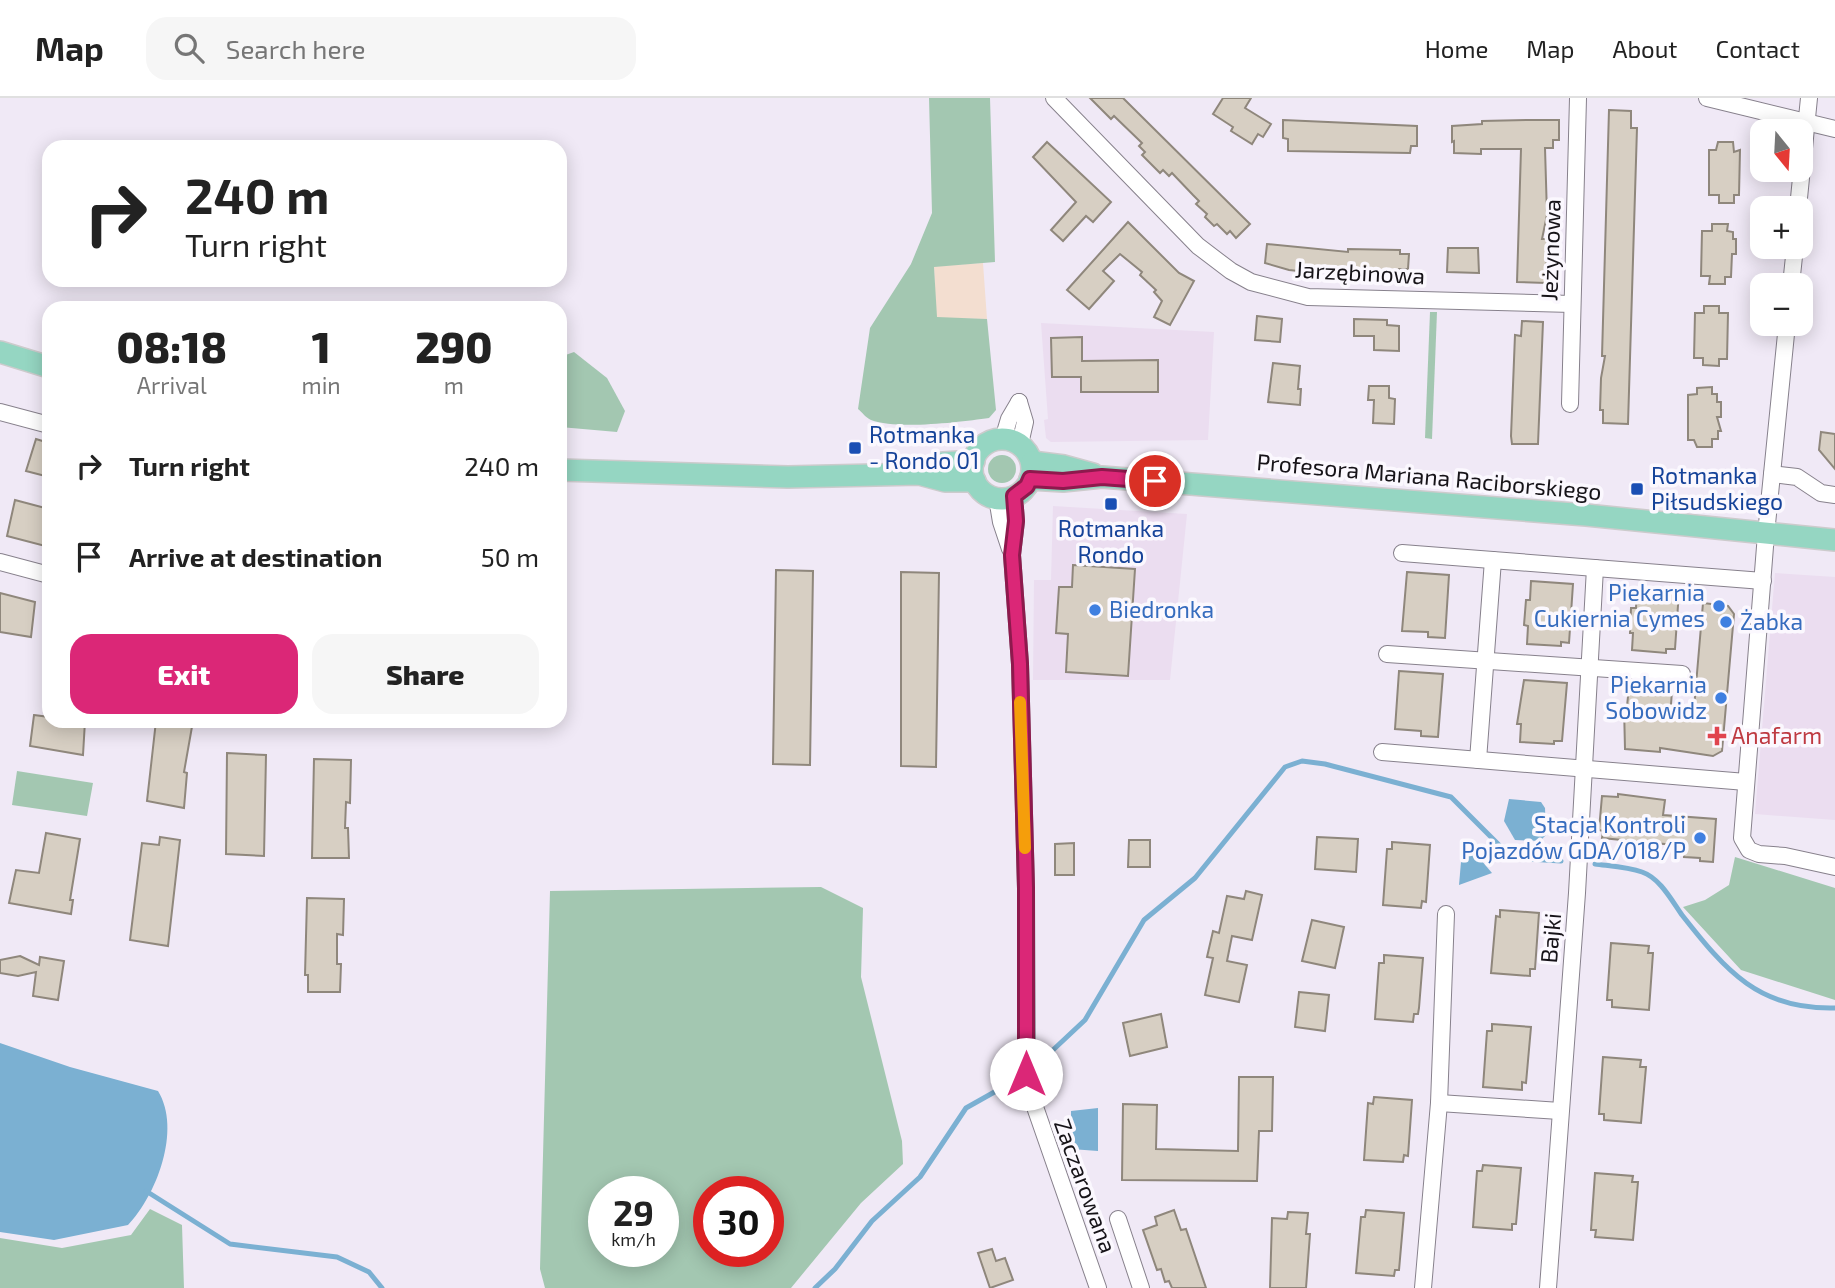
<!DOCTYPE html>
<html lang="en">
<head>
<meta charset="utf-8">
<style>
  body { margin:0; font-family:"Exo 2",sans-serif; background:#f6f6f6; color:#222; height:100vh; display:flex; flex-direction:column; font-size:26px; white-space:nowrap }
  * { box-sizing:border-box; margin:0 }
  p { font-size:23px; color:#767676 }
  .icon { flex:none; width:38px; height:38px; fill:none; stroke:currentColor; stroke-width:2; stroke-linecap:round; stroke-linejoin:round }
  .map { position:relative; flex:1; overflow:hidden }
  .drawer { position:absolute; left:42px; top:203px; width:525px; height:427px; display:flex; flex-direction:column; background:#fff; border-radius:21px; box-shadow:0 4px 18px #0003 }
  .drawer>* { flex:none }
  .guide { position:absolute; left:42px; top:42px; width:525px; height:147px; border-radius:21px; box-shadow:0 4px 18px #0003; background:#fff; color:#222; overflow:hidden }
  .needle { width:46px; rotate:162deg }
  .controls { position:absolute; left:1750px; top:21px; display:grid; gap:14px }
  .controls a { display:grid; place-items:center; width:63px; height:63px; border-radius:14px; background:#fff; box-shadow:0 4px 18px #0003; font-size:35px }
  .speed { position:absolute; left:588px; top:1078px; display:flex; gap:14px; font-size:35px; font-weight:700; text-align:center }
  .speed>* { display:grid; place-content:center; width:91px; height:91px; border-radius:50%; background:#fff; box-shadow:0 4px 18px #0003; line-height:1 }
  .speed small { font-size:18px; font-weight:400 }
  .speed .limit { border:10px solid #d22; background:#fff; color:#111 }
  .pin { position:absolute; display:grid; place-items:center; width:60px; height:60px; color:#fff; margin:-30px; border:4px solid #fff; border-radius:50%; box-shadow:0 2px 7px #0007 }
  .me { position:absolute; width:77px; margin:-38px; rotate:0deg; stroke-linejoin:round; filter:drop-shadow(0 0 5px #0008) }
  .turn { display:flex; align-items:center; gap:24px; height:147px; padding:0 28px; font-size:32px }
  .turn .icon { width:91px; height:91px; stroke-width:2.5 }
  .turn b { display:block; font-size:49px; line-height:60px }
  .eta { display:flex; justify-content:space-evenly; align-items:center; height:119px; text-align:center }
  .eta b { font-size:42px; font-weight:800; line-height:49px }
  .primary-button { display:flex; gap:14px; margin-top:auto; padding:14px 28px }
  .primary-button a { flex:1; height:80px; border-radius:21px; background:#db2777; color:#fff; font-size:28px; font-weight:800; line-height:80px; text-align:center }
  .primary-button a+a { background:#f6f6f6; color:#222 }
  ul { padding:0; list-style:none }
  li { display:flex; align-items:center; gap:21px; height:91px; padding:0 28px }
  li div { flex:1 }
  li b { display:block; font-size:26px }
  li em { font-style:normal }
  header { display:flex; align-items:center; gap:42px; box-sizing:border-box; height:98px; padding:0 35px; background:#fff; border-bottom:2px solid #e0e0e0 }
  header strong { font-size:33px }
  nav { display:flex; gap:38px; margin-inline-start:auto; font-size:24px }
  .search { width:490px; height:63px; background:#f6f6f6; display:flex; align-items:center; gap:18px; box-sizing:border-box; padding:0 24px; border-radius:21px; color:#767676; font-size:26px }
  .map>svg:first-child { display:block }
</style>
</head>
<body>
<header>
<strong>Map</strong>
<div class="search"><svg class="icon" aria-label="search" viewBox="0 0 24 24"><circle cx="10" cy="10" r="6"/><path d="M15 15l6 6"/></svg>Search here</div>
<nav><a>Home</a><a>Map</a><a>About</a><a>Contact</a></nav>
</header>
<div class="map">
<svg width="1835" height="1190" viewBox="0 0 1835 1190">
  <rect width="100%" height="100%" fill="#f0e9f6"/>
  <g fill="#ebddf0">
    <path d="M1041 225 1214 234 1208 342 1051 344 1046 340 1044 322 1048 321Z"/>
    <path d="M1053 408 1187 416 1170 582H1033L1034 482H1051Z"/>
    <path d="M1775 475 1835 479V722L1755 716Z"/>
  </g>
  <path fill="#f3ded0" d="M983 165 987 221 936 220 934 168Z"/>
  <g fill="#a3c7b1" fill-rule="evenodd">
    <path d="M929 0H990L995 164 934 169 937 219 987 221 996 312 989 320C960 324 897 332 871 322 866 320 862 314 858 311L870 230 911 166 932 115Z"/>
    <path d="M1430 214H1437L1432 341 1425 340Z"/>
    <path d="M574 254 607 280 625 313 617 334 560 329V259Z"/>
    <circle cx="1002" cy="371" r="14"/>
    <path d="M17 673 93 685 87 718 12 707Z"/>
    <path d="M1735 759 1835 790V902L1741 872 1683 809 1705 802 1729 787Z"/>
    <path d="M821 789 863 810 861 879 902 1043 903 1066 861 1105 791 1190H545L540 1171 550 793ZM604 1094H663V1153H604ZM709 1094H768V1153H709Z"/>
    <path d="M150 1111 182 1127 184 1190H0V1140L62 1150 131 1137Z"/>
  </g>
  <g fill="#7bb0d2">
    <path d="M1509 701 1541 704 1545 710 1546 737 1540 743 1515 742 1504 723Z"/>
    <path d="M1463 741 1492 775 1459 787Z"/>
    <path d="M0 945 70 969 158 993C182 1032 156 1098 128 1127L54 1142 0 1134Z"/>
    <path d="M1098 1010V1053L1071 1051V1013Z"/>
  </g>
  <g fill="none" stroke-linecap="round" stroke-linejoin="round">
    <g stroke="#7bb0d2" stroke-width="5">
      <path d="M1595 766C1610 768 1628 769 1642 774 1660 780 1672 803 1682 817 1726 873 1759 912 1835 910"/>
      <path d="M1038 966 1085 922 1144 822 1195 780 1285 669 1302 663 1325 666 1451 699 1512 760 1561 763"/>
      <path d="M146 1093 230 1146 337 1159 369 1174 382 1190"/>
      <path d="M815 1190 835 1171 872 1123 920 1079 966 1010 1014 983"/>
    </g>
  </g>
  <g fill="#d7cfc3" stroke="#8f877c" stroke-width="2">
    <path d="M1090 0H1123L1250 126 1236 140 1230 133 1227 136 1217 126 1214 128 1205 119 1207 116 1196 106 1199 103 1193 97 1172 75 1169 78 1163 72 1160 75 1142 57 1145 54 1139 48 1142 45 1114 18 1111 21Z"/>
    <path d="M1223 0H1251L1245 10 1271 26 1263 39 1258 36 1252 46 1231 33 1233 29 1213 16Z"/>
    <path d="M1609 12 1631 13V30H1637L1628 326 1603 325V312H1600L1601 280 1605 258H1602Z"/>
    <path d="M1283 22 1417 28V48H1411L1410 55 1288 53V41L1283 40Z"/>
    <path d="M1529 22H1559V42H1553V50H1545L1547 117 1542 141H1547L1546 185 1517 184 1521 51H1481V56L1454 55V43L1452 44V28L1482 26V23Z"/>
    <path d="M1047 44 1111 104 1093 124 1086 118 1063 143 1051 132 1076 104 1033 59Z"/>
    <path d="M1718 44H1733L1734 54 1740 52 1739 97H1734V105H1719V97H1709V52H1716Z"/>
    <path d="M1128 124 1179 175 1194 183 1170 227 1154 219 1162 203 1154 194 1156 192 1140 177 1142 174 1120 156 1103 173 1114 183 1089 211 1067 192Z"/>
    <path d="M1712 126H1728L1727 133 1733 134V141H1736V156H1732L1731 179H1725V186H1709L1710 178H1701L1702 133H1712Z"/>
    <path d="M1267 146 1348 154V151L1400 152V156H1409L1408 171H1399V175H1385V179L1371 178 1372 175 1356 174V170H1317L1316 175 1289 172 1265 165Z"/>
    <path d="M1448 150H1478L1479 175 1447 174Z"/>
    <path d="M1704 208H1719V215H1728L1727 261H1719V268L1703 267V260H1694L1695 215H1704Z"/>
    <path d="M1257 218 1282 221 1280 244 1255 242Z"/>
    <path d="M1354 221 1387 222V227L1399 228V253L1374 252V238H1354Z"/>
    <path d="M1522 223 1543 224 1538 346H1512L1511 338 1515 237 1521 238Z"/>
    <path d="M1082 239V263L1158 262V294H1081V279H1052L1051 240Z"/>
    <path d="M1273 265 1300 268 1298 291H1301L1300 307 1268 304Z"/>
    <path d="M1369 288H1389V300L1395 301 1394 326 1373 325 1374 302H1368Z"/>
    <path d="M1712 289V296H1717V304H1721V319H1717L1721 333H1718V341H1712V349H1697L1694 342H1688V297L1697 296V290Z"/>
    <path d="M1821 334 1835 336V371L1819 352Z"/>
    <path d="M36 341 49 345V379L26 373Z"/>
    <path d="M15 402 49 411V449L7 438Z"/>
    <path d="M1073 467 1135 471 1128 578 1066 574 1068 536 1056 535 1059 489H1072Z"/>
    <path d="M776 472 813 473 810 667 773 666Z"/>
    <path d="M901 474 939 475 936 669 901 668Z"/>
    <path d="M1407 474 1449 477 1445 540 1428 539V534L1402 533Z"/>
    <path d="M1531 483 1573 486 1569 545 1561 544V548L1527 546 1528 528 1524 527 1526 502H1530Z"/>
    <path d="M1637 490 1679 493 1675 551H1666V555L1632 552 1633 535H1630L1631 510H1636Z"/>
    <path d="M0 495 35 504 31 539 0 534Z"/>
    <path d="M1703 505 1728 508 1734 516 1722 653 1713 658 1660 650V654L1625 651 1624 608H1627L1629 589 1672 593 1670 620 1693 622Z"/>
    <path d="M1399 573 1443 576 1438 639 1421 638V633L1395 631Z"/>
    <path d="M1524 582 1567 585 1562 643H1554V646L1520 644 1521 626H1517Z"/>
    <path d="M34 617 49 619V623H85L83 657 30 648Z"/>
    <path d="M156 623H193L184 674 187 675 184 710 147 703Z"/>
    <path d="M227 655 266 657 264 758 226 756Z"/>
    <path d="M314 661 351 662 350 705 346 704 345 730H348L349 760H312Z"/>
    <path d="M1618 696 1665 702 1663 717 1716 721 1713 764 1700 763V760L1684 759 1685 748 1602 740 1603 733 1599 732 1602 698 1618 699Z"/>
    <path d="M46 735 80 741 70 802H73L71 816 9 805 16 772 39 775Z"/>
    <path d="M160 739 180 742 168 848 130 842 142 745 159 747Z"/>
    <path d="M1317 739 1358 741 1356 774 1315 771Z"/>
    <path d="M1129 742H1150V769H1128Z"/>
    <path d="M1392 744 1430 747 1426 804 1422 803 1421 810 1383 807 1387 751H1392Z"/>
    <path d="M1074 745V777H1055V746Z"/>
    <path d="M1246 793 1262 797 1252 842 1232 838 1227 863 1247 867 1239 904 1205 897 1213 860 1207 859 1213 833 1219 835 1227 798 1244 801Z"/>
    <path d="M307 800 344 801 343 837 337 836V866H341L340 894H308V877H305Z"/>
    <path d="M1500 812 1539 815 1535 871H1530V878L1491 875 1496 818 1500 819Z"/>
    <path d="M1312 822 1344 829 1335 870 1302 863Z"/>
    <path d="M1611 845 1649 848 1648 855H1653L1649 912 1612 909V902H1607Z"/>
    <path d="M1384 857 1423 860 1419 910 1418 916H1414L1413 924 1375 921 1379 865H1384Z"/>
    <path d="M20 858 39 867 40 859 64 863 58 902 33 898 36 874 18 878 0 875V862Z"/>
    <path d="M1299 894 1329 897 1325 933 1295 929Z"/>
    <path d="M1161 916 1167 949 1130 958 1123 925Z"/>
    <path d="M1492 926 1531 929 1526 985 1522 984V992L1483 989 1487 933H1492Z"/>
    <path d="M1603 959 1641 962 1640 969H1646L1641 1025 1604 1022V1016H1599Z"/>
    <path d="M1239 979H1273L1272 1033H1259L1257 1083 1122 1082 1123 1006 1157 1007 1156 1051 1238 1053Z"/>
    <path d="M1374 999 1412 1002 1408 1058 1404 1057 1403 1064 1364 1062 1368 1005 1373 1006Z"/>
    <path d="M1483 1067 1521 1070 1516 1126H1512V1132L1473 1129 1477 1073H1482Z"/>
    <path d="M1595 1075 1633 1078 1632 1084H1638L1633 1142 1595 1139 1596 1132H1591Z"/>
    <path d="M1174 1112 1181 1132 1186 1131 1206 1190H1172L1169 1183 1165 1184 1161 1171 1157 1172 1143 1132 1157 1127 1155 1119Z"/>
    <path d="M1366 1112 1404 1115 1399 1172H1395L1394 1178 1356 1175 1361 1119H1365Z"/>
    <path d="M1288 1114 1308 1115 1306 1136H1310L1306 1190H1270L1272 1120 1287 1121Z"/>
    <path d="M992 1151 996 1163 1005 1160 1013 1182 990 1190 978 1155Z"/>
  </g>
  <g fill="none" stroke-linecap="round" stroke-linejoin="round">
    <g stroke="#87818c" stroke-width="18">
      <g id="minor">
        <path d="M1054 0 1198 148 1231 173 1251 184 1308 199 1572 206"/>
        <path d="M1707 0 1835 31"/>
        <path d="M1798 110 1809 0"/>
        <path d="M1791 187 1795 149"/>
        <path d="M1787 226 1766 436 1742 740 1749 752 1759 756 1785 758 1835 769"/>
        <path d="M1019 304 1025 324 1020 346"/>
        <path d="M1570 306 1578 0"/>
        <path d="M0 314 49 327"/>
        <path d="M1003 341 1009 321 1019 304"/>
        <path d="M1772 376 1797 379 1821 395 1835 397"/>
        <path d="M1014 398 1016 423 1012 457 1020 566 1026 790 1027 986 1098 1190"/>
        <path d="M997 400 1001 424 1010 451"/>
        <path d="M1402 455 1763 483"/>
        <path d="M0 464 49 477"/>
        <path d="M1387 556 1682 576"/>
        <path d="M1382 654 1746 684"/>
        <path d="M1478 662 1493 462"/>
        <path d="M1439 1005 1560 1013"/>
        <path d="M1118 1121 1141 1190"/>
        <path d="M1423 1190 1439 1005 1446 816"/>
        <path d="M1548 1190 1577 795 1595 470"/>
      </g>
    </g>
    <g stroke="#cccbcc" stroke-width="24">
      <g id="major">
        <path d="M0 254 49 269"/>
        <circle cx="1002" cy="371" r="30"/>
        <path d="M1032 364 1064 368 1093 376"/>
        <path d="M560 372 788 379 919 376 945 383H975"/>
        <path d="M919 376 943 365 974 363"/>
        <path d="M1030 381 1063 383 1102 379 1586 417 1835 442"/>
      </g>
    </g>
    <use href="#minor" stroke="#fff" stroke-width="16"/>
    <use href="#major" stroke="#95d6c2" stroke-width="21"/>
  </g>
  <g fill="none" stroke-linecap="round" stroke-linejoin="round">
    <g stroke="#8e194d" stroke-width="18">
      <path id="route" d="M1026 976V790L1020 566 1012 457 1016 423 1014 398 1027 388 1030 381 1063 383 1102 379 1155 383"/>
    </g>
    <use href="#route" stroke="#db2777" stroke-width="12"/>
    <path stroke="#f59e0b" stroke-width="12" d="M1020 604 1025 750"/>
  </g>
  <g fill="#1a4fb4" stroke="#fbf8fe" stroke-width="2.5">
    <rect x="848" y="343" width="14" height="14" rx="3.5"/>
    <rect x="1630" y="384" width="14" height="14" rx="3.5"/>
    <rect x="1104" y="399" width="14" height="14" rx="3.5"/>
  </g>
  <g fill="#3f7fe0" stroke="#fbf8fe" stroke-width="2.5">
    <circle cx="1719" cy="508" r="7"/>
    <circle cx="1095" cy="512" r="7"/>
    <circle cx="1726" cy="524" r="7"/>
    <circle cx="1721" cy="600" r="7"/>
    <circle cx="1700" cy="740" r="7"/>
  </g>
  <path fill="#e0444e" stroke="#fbf8fe" stroke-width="2.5" d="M1713.5 627.5h7v7h7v7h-7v7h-7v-7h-7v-7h7z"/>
  <g text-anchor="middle" stroke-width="7" stroke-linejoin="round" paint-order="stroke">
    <g font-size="23" fill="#161318" stroke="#fbf8fe">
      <text transform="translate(1551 152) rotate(-88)" y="8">Jeżynowa</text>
      <text transform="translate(1360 175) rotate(3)" y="8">Jarzębinowa</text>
      <text transform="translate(1429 379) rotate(5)" y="8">Profesora Mariana Raciborskiego</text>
      <text transform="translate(1551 840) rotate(-85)" y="8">Bajki</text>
      <text transform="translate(1085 1088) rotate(70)" y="8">Zaczarowana</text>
    </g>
    <g font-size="23" fill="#164399" stroke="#fbf8fe" text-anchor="start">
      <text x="869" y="345">Rotmanka<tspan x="869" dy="26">- Rondo 01</tspan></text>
      <text x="1651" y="386">Rotmanka<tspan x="1651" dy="26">Piłsudskiego</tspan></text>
      <text x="1111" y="439" text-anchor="middle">Rotmanka<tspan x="1111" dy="26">Rondo</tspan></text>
    </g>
    <g font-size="23" fill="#366cbe" stroke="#fbf8fe" text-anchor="end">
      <text x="1705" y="503">Piekarnia<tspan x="1705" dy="26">Cukiernia Cymes</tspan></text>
      <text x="1109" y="520" text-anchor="start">Biedronka</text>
      <text x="1740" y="532" text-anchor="start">Żabka</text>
      <text x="1707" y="595">Piekarnia<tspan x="1707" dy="26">Sobowidz</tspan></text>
      <text x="1686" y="735">Stacja Kontroli<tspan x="1686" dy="26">Pojazdów GDA/018/P</tspan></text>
    </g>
    <g font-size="23" fill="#be3a42" stroke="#fbf8fe" text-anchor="start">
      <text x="1731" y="646">Anafarm</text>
    </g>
  </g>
</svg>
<div class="controls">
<a><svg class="needle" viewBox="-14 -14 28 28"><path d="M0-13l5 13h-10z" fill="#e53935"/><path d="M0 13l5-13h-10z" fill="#767676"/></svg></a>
<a>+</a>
<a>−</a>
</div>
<div class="speed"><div>29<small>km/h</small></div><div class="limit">30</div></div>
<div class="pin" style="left:1155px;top:383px;background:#d93025"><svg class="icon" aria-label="arrive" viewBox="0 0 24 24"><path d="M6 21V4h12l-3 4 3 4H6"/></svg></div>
<svg class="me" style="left:1026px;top:976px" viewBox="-20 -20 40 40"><circle r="19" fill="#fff"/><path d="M0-13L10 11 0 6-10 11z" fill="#db2777"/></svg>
<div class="guide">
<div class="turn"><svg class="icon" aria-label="right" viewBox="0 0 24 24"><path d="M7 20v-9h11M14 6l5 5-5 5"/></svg><div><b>240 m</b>Turn right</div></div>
</div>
<section class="drawer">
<div class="eta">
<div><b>08:18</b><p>Arrival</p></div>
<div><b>1</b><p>min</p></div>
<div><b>290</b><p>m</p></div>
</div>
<ul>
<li><svg class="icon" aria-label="right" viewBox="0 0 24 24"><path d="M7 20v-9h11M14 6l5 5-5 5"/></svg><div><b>Turn right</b></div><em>240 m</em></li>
<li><svg class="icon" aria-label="arrive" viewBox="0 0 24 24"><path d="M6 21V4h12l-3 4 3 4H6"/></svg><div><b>Arrive at destination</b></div><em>50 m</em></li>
</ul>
<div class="primary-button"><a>Exit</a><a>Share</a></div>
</section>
</div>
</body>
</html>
